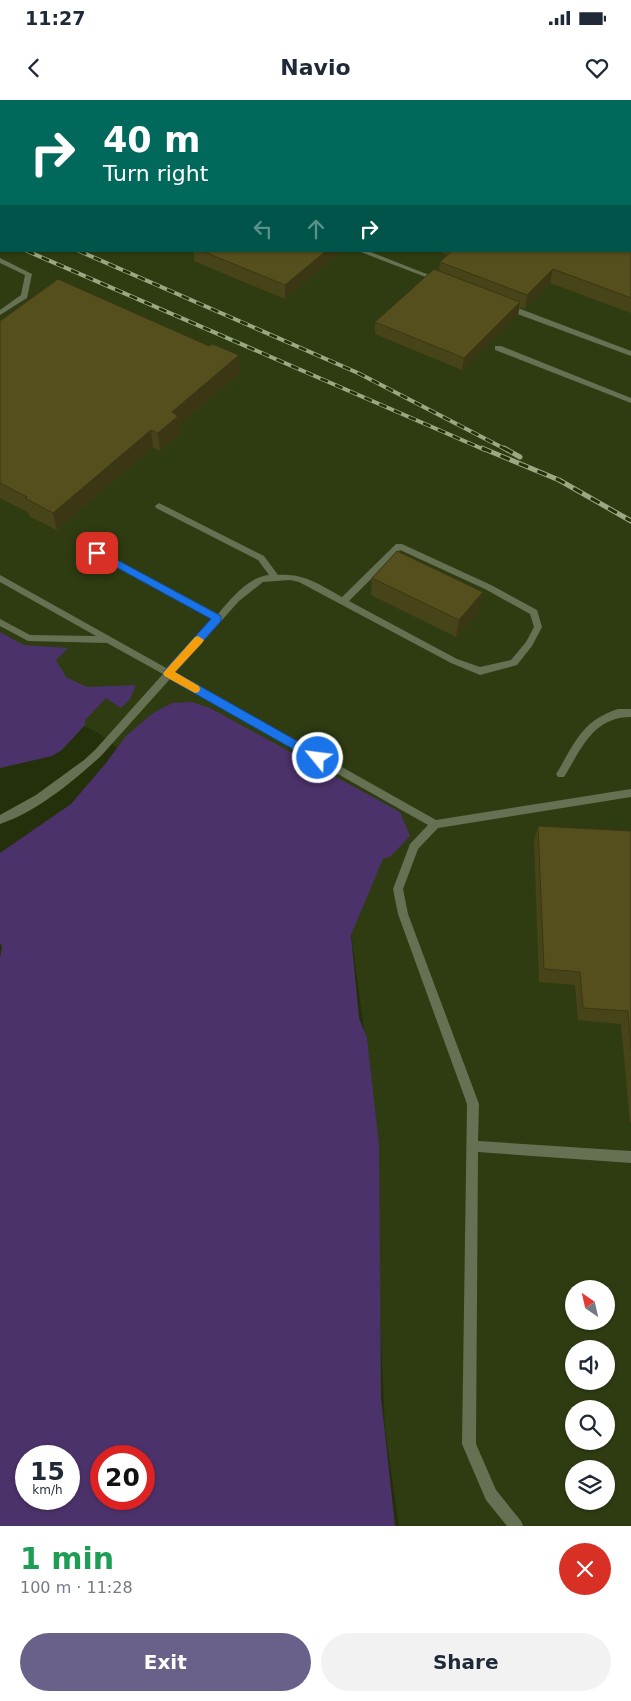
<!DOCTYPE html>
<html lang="en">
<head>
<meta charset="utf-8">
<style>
  body { margin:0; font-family:"DejaVu Sans",sans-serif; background:#f2f2f3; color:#1f2937; height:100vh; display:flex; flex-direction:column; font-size:19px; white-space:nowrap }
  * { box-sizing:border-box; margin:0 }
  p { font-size:16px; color:#747a83 }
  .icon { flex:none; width:28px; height:28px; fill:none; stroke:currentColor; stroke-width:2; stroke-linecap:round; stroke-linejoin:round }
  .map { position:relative; height:1426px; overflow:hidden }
  .side { display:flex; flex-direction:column; background:#fff; flex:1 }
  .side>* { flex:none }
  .hud { position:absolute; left:0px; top:0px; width:631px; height:152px; box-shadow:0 1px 4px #0004; background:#00695c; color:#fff; overflow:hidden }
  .needle { width:32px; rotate:326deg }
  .tools { position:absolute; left:565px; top:1180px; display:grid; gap:10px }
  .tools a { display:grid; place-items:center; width:50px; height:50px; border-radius:50%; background:#fff; box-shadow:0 1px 4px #0004; font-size:25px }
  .speed { position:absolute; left:15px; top:1345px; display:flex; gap:10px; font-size:25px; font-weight:700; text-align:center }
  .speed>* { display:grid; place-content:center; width:65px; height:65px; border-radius:50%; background:#fff; box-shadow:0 1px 4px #0004; line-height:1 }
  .speed small { font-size:12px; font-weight:400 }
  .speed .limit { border:8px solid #d22; background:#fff; color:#111 }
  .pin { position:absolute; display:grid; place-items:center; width:42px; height:42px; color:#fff; margin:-21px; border-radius:10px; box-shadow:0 2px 8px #0006 }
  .me { position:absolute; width:55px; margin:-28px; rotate:299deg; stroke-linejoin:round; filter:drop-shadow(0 0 4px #0008) }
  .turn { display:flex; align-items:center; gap:18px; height:105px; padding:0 20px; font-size:22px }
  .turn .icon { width:65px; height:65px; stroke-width:2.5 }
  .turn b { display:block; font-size:35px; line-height:42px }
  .lanes { display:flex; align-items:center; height:48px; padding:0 20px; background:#0003; justify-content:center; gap:25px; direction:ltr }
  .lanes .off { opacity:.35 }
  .round { display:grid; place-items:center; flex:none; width:52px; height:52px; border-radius:26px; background:#f2f2f3 }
  .overview { display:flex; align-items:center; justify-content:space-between; height:85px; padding:0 20px }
  h1 { font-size:30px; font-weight:700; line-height:38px; color:#1e9e55 }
  .primary-button { display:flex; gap:10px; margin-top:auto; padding:10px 20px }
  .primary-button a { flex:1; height:58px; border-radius:30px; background:#6a618a; color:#fff; font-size:20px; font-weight:700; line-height:58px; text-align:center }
  .primary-button a+a { background:#f2f2f3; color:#1f2937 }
  .status { display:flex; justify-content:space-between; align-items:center; height:35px; padding:0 25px; background:#fff; direction:ltr }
  .status svg { height:14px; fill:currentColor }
  header { display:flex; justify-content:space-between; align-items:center; height:65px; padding:0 20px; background:#fff; font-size:22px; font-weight:700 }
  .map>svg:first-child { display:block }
</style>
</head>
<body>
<div class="status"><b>11:27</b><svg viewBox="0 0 49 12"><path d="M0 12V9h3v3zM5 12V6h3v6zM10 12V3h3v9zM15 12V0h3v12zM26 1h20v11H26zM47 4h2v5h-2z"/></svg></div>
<header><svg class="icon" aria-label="back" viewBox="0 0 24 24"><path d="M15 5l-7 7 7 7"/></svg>Navio<svg class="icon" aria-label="heart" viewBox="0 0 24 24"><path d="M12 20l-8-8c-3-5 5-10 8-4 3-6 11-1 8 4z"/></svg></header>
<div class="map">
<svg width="631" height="1426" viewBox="0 0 631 1426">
  <rect width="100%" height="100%" fill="#243009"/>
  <path fill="#2f3c12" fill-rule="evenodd" d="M0 0H631V1426H399L385 1329 369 967 351 832 97 632 34 604 0 593ZM1 1H630V151H1ZM574 1189H606V1221H574ZM574 1249H606V1281H574ZM574 1309H606V1341H574ZM574 1369H606V1401H574Z"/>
  <g fill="#4c326a" fill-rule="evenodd">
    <path d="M0 532 24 545 68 548 56 560 66 577 87 587 136 585 130 599 121 608 106 598 85 620V625L62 650 52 656 0 668Z"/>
    <path d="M192 602 210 608 400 712 410 736 391 756 383 759 351 835 359 918 367 938 379 1045 381 1298 395 1426H0V858L2 847 0 843V753L71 704 106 663 126 636 153 613 172 603ZM26 1356H69V1399H26ZM101 1356H144V1399H101Z"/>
  </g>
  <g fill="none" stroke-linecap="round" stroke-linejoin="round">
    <g fill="#667053" fill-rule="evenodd">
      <path d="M358 151H368L442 180 436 181Z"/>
      <path d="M0 158 32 174 27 198 0 215V210L21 195 25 175 0 163Z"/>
      <path d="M504 205H510L631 251V256L504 209Z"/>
      <path d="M495 246H501L631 298V303L495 250Z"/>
      <path d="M159 403 264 456 278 475C304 473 320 485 342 497L396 444H402L491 485 537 510 542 527 532 546 517 565 480 575 451 563 299 482 290 480 263 482 239 501 175 573 436 720 631 689V697L438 728 418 749 403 789 408 814 479 1004 478 1041 631 1051V1063L478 1052 476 1344 496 1390 521 1421 523 1426H507L486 1400 462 1344 467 1004 398 814 393 789 410 744 428 725 170 579 101 656C72 682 38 711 0 724V715L36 695 84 660 95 650 163 574 107 543 28 541 0 526V519L30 535 96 536 0 482V475L168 569 213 519 94 455 93 453 94 451H100L218 514C231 499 248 477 269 475L258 460 156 408 155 406ZM400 450 485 489 530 514 534 527 526 542 511 560 480 567 457 559 349 501Z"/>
      <path d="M618 609H631V617C593 617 582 648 564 677H558L556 674 558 671C575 642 583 620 618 609Z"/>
    </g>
    <g fill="#667053" fill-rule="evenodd">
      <path d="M257 0H265L266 1H258Z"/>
      <rect x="0" y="12" width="1" height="5"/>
    </g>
    <g stroke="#9ba883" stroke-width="4">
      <g id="rail-far1">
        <path d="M27 151 485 350"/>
        <path d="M79 151 358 273 507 350"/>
      </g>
    </g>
    <g stroke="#9ba883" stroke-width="5">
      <g id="rail">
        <path d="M482 348 559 380 631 421"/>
        <path d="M504 348 520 357"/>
      </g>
    </g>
    <use href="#rail-far1" stroke="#243009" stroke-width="2.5" stroke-dasharray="8" stroke-linecap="butt"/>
    <use href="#rail" stroke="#243009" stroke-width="3" stroke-dasharray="10" stroke-linecap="butt"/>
  </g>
  <g fill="#484419">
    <path d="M631 121V213L550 183 525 209 520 207 518 215 462 270 375 234V222L439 171 440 162 448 155 438 151H630Z"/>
    <path d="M194 151H342L285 199 194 161Z"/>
    <path d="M0 221 240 273 179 325 180 333 160 351 153 347 57 430 29 416V413L0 398Z"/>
    <path d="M372 478 480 509 456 537 371 495Z"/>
    <path d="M538 726 631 731V1023H630L621 924 578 920 575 885 539 882 534 741Z"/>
  </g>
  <g fill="#3b3714">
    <path d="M631 0V10L630 11V1H629Z"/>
    <path d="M326 151H342L285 199V185Z"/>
    <path d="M553 169 550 183 525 209 527 195Z"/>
    <path d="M520 202 518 215 462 270 464 258Z"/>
    <path d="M239 255 240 273 179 325 180 333 160 351 158 333 172 312Z"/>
    <path d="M151 330 153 347 57 430 53 413Z"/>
    <path d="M483 492 480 509 456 537 459 520Z"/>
  </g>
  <g fill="#544f1d" stroke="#3b3714">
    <path d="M66 0H250L254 1H64Z"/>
    <path d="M384 0H630L629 1H382Z"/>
    <path d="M630 121H631V198L553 169 527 195 440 162 452 151H630Z"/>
    <path d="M202 151H326L285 185Z"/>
    <path d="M434 169 520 202 464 258 375 222Z"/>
    <path d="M58 179 209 246 212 244 239 255 172 312 178 316 158 333 151 330 53 413 25 398 27 397 0 383V221Z"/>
    <path d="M397 451 483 492 459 520 372 478Z"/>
    <path d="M538 726 631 731V949L628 911 583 908 580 872 544 869Z"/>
  </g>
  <path fill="#1a73e8" stroke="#114b97" d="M97 449 221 516V521L175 572 322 655 323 658 322 661H314L164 576 163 573 164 571 211 519 94 455V450Z"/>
  <path fill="#f59e0b" d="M198 536 204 540 202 543 175 572 199 586 200 589 199 592 195 593 164 576 163 573 195 537Z"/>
</svg>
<div class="tools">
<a><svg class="needle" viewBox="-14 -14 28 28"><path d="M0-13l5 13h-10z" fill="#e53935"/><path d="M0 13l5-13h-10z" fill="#747a83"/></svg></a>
<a><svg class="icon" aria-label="sound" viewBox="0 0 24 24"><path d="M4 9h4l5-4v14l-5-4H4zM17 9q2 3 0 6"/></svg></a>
<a><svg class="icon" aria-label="search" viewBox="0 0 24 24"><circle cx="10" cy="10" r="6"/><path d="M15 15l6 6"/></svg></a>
<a><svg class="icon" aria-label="layers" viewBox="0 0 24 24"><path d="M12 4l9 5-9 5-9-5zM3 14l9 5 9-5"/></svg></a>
</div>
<div class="speed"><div>15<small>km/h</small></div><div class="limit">20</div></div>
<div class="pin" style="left:97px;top:453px;background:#d93025"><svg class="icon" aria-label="arrive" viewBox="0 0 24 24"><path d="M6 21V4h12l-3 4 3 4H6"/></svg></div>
<svg class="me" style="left:318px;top:658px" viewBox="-20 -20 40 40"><circle r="17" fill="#1a73e8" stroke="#fff" stroke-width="3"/><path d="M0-11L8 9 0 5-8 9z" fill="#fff"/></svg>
<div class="hud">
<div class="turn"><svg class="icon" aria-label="right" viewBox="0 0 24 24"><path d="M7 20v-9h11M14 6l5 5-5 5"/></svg><div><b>40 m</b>Turn right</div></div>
<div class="lanes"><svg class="icon off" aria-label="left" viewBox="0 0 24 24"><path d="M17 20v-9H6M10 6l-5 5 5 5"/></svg><svg class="icon off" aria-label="ahead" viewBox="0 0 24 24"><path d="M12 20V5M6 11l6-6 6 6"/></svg><svg class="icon" aria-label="right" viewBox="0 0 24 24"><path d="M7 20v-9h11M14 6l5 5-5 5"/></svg></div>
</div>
</div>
<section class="side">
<div class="overview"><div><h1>1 min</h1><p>100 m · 11:28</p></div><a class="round" style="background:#d93025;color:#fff"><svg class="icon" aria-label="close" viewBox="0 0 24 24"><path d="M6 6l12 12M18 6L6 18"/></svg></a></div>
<div class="primary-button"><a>Exit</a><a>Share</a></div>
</section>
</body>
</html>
